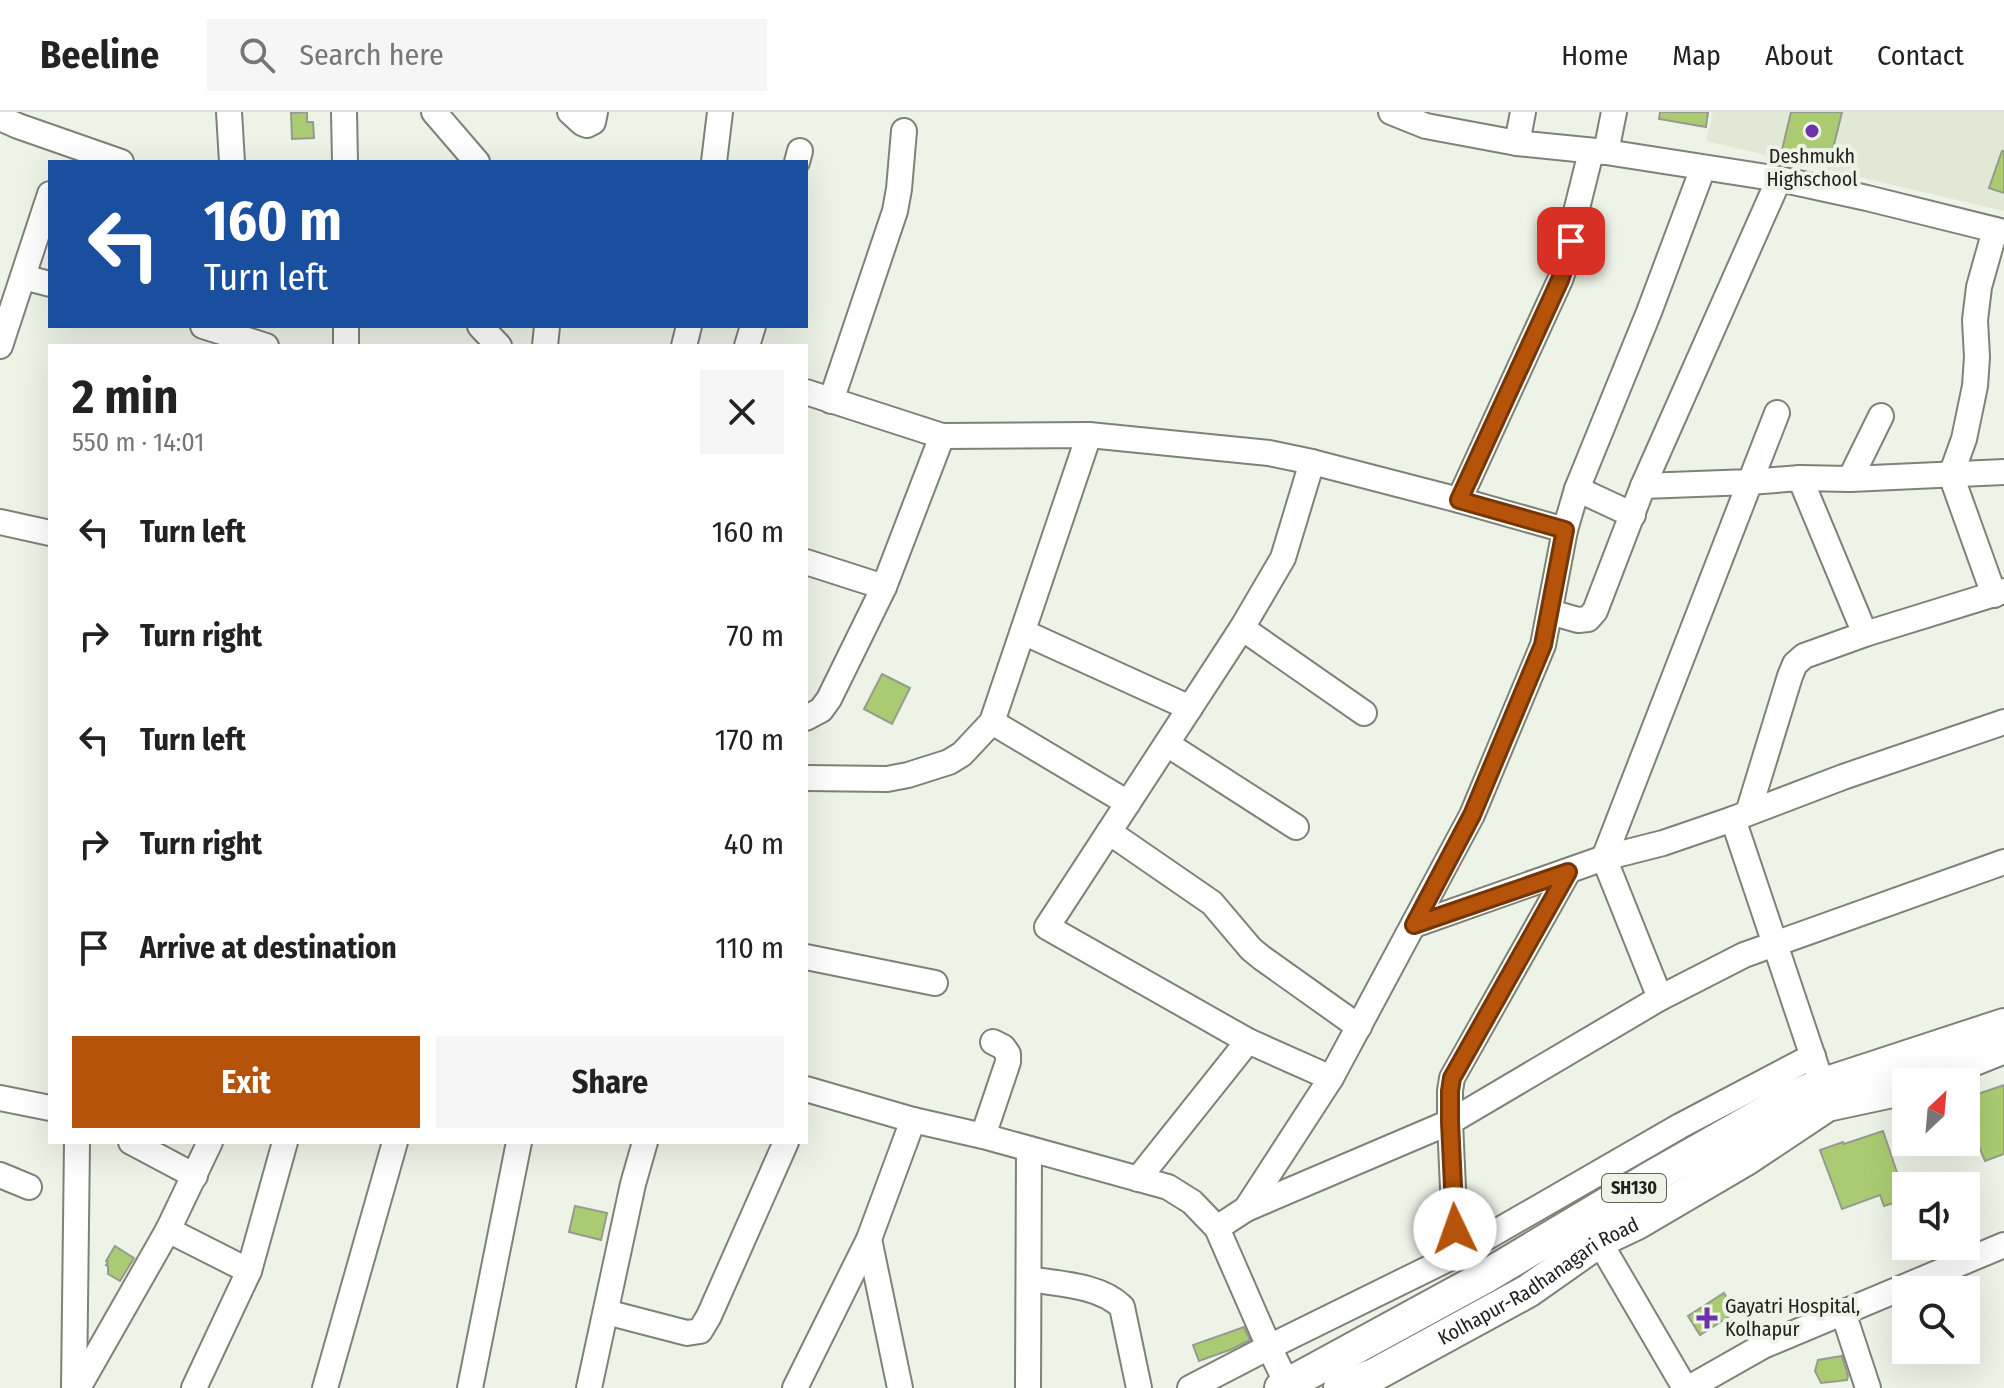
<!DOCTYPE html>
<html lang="en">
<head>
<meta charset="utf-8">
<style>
  body { margin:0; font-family:"Fira Sans Condensed",sans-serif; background:#f6f6f6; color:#222; height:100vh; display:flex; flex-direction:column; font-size:30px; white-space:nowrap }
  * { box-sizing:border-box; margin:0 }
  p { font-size:26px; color:#767676 }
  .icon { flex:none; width:44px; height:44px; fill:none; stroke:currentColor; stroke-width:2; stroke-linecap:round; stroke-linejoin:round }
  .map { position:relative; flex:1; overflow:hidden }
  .details { position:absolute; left:48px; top:232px; width:760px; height:800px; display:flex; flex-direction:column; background:#fff; border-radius:0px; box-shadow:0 8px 32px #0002 }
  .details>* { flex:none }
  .banner { position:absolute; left:48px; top:48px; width:760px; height:168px; border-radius:0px; box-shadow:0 8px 32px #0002; background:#1a4fa0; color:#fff; overflow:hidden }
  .needle { width:52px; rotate:26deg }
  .tools { position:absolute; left:1892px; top:956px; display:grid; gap:16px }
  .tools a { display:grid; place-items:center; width:88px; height:88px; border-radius:0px; background:#fff; box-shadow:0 8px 32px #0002; font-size:40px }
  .pin { position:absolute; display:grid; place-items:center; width:68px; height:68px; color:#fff; margin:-34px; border-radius:16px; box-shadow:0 4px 12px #0006 }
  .me { position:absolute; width:88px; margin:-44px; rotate:357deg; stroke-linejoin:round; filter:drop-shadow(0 0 6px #0008) }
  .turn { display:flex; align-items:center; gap:28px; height:168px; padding:0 24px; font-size:36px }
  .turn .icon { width:104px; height:104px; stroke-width:2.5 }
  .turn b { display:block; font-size:56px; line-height:68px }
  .round { display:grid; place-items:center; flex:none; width:84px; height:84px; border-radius:0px; background:#f6f6f6 }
  .summary { display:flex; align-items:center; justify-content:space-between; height:136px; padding:0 24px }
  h1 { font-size:48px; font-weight:700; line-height:60px }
  .action { display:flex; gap:16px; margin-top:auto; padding:16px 24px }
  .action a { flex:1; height:92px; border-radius:0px; background:#b45309; color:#fff; font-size:32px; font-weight:700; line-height:92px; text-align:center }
  .action a+a { background:#f6f6f6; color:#222 }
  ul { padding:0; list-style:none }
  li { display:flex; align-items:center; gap:24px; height:104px; padding:0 24px }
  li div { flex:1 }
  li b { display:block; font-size:30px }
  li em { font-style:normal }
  header { display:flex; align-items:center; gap:48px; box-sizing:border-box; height:112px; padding:0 40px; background:#fff; border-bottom:2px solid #e0e0e0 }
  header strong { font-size:38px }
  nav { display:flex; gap:44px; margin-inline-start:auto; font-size:28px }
  .search { width:560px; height:72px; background:#f6f6f6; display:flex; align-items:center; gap:20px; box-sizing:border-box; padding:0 28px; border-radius:0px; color:#767676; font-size:30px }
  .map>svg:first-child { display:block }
</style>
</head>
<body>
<header>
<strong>Beeline</strong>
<div class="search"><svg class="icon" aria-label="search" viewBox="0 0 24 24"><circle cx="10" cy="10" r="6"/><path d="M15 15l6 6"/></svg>Search here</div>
<nav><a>Home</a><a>Map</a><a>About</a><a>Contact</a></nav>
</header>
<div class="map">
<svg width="2004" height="1276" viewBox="0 0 2004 1276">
  <rect width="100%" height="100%" fill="#eef3e7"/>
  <path fill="#e1e9d6" d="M1713 0H2004V99L1706 29Z"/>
  <g fill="#abcb72" stroke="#969b8f" stroke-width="2">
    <path d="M307 0V10H313L314 26 292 27 291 1Z"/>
    <path d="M1660 0H1708L1706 15 1659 7Z"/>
    <path d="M1791 0H1842L1830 49 1813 45 1812 50 1795 46 1796 41 1782 38Z"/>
    <path d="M2002 39H2004V81L1989 76Z"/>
    <path d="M882 562 910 576 892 612 864 597Z"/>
    <path d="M2004 973V1042L1985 1049 1966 1003V986Z"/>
    <path d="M1883 1019 1906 1087 1884 1094 1880 1083 1842 1097 1820 1038 1843 1030 1844 1032Z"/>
    <path d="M575 1094 607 1101 601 1128 569 1120Z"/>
    <path d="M115 1134 134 1146 120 1169 108 1162V1154L106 1153 108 1150 106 1149Z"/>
    <path d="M1724 1181 1736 1200 1700 1223 1688 1204Z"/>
    <path d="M1244 1215 1250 1228 1232 1237 1199 1249 1193 1233Z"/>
    <path d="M1842 1244 1848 1264 1847 1268 1821 1271 1815 1259 1818 1248Z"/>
  </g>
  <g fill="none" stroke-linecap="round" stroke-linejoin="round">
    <g stroke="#7e8277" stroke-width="28">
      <g id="minor">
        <path d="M229 0 232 50"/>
        <path d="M344 0 345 50"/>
        <path d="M434 0 477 50"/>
        <path d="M570 0 582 11 587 13 593 10 595 0"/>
        <path d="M1391 0 1426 14 1517 31 1606 40 1779 67 1867 86 2004 120"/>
        <path d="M0 6 18 14 121 50"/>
        <path d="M1517 31 1523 0"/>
        <path d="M1606 40 1614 0"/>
        <path d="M714 50 720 0"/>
        <path d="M797 50 800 39"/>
        <path d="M23 165 50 172"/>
        <path d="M203 214 266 234"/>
        <path d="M346 214V234"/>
        <path d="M480 214 499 234"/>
        <path d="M0 234 50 82"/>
        <path d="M545 234 547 214"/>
        <path d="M684 234 689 214"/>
        <path d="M747 234 753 214"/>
        <path d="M806 280 942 324 1089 323 1269 341 1312 350 1459 388"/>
        <path d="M831 289 895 99 899 77 904 19"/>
        <path d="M1312 350 1283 446 1242 516 1047 815 1248 929 1331 966"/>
        <path d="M2004 360 1850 367 1800 366 1750 370 1604 746 1660 886 1744 843 2004 750"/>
        <path d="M1800 366 1865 522"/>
        <path d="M1850 367 1881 304"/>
        <path d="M1643 374 1779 67"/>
        <path d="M1577 377 1633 403"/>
        <path d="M0 410 50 421"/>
        <path d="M1565 418 1459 388 1560 168 1568 145 1573 112 1591 40"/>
        <path d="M806 450 884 475"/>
        <path d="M1994 483 1951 363 1964 327 1975 274 1977 245 1975 208 1979 175 1995 118"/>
        <path d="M1550 500 1578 508 1588 507 1595 499 1643 374 1750 370 1777 301"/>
        <path d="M1242 516 1364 601"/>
        <path d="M1023 520 1190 596"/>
        <path d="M806 606 821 598 829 587 884 475 942 324"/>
        <path d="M992 610 1128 691"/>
        <path d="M1167 632 1296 715"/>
        <path d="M806 666 887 667 908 663 949 650 962 642 992 610 1089 323"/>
        <path d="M1748 701 1790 564 1795 552 1804 544 1865 522 2004 479"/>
        <path d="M1733 707 1818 960"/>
        <path d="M1109 720 1212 791 1251 837 1262 846 1359 915"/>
        <path d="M1414 813 1604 746 1663 731 1733 707 1843 665 2004 610"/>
        <path d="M806 845 935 871"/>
        <path d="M806 977 913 1008 983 1024 1168 1075 1192 1090 1217 1116 1269 1235 1289 1276"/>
        <path d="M0 986 50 996"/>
        <path d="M983 1024 1008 950V942L1003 935 993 930"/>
        <path d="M131 1030 195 1064"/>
        <path d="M0 1063 29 1075"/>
        <path d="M1138 1067 1248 929"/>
        <path d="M1246 1097 1450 1010 1660 886"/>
        <path d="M1217 1116 1246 1097 1331 966 1472 703 1543 533 1565 418 1577 377 1649 200 1703 56"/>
        <path d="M1590 1117 1599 1129 1685 1276"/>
        <path d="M168 1118 249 1159"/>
        <path d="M869 1127 900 1276"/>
        <path d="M1456 1143 1450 1010V979L1452 966 1568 760"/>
        <path d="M1029 1167C1059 1172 1100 1173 1122 1195L1139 1276"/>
        <path d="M606 1200 687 1221 700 1219 709 1204 786 1030"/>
        <path d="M1843 1200 1868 1276"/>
        <path d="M74 1276 77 1030"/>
        <path d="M78 1276 168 1118 210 1030"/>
        <path d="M194 1276 249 1159 285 1030"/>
        <path d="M325 1276 395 1030"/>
        <path d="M470 1276 519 1030"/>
        <path d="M589 1276 633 1072 645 1030"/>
        <path d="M795 1276 869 1127 913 1008"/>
        <path d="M1028 1276 1029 1037"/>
        <path d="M1190 1276 1269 1235 1456 1143 1680 1014 1813 944"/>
        <path d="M1689 1276 1763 1234 2004 1133"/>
      </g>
    </g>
    <g stroke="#7e8277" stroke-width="36">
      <g id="major">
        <path d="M1917 970 2004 935"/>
        <path d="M1281 1276 1483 1166 1652 1065 1791 986 1821 973 2004 913"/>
        <path id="s1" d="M1340 1276 1374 1263 1528 1179 1599 1129 1637 1111 1746 1047 1827 993 1897 978 1906 974"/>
      </g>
    </g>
    <use href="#minor" stroke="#fff" stroke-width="24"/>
    <use href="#major" stroke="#fff" stroke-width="32"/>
  </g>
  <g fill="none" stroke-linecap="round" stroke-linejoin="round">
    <g stroke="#753606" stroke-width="20">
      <path id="route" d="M1455 1117 1450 1010V979L1452 966 1568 760 1414 813 1472 703 1543 533 1565 418 1459 388 1560 168 1568 145 1571 129"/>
    </g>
    <use href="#route" stroke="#b45309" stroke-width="14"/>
  </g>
  <g fill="#6b33aa" stroke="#eef3e7" stroke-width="3">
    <circle cx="1812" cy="19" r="8"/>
    <path d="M1703 1194h8v8h8v8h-8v8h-8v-8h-8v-8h8z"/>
  </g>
  <g text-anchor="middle" stroke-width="8" stroke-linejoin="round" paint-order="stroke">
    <rect fill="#eef3e7" stroke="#5e615a" stroke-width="2" x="1602" y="1062" width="64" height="28" rx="6"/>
    <g font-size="18" font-weight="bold" fill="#21221e">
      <text x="1634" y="1082">SH130</text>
    </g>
    <g font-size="20" fill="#21221e" stroke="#eef3e7">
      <text x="1812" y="51">Deshmukh<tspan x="1812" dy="23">Highschool</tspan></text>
      <text x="1725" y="1201" text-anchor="start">Gayatri Hospital,<tspan x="1725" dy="23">Kolhapur</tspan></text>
    </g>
    <g font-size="20" fill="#21221e" stroke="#eef3e7">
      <text dy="7" stroke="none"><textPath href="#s1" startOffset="226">Kolhapur-Radhanagari Road</textPath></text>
    </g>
  </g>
</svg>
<div class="tools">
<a><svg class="needle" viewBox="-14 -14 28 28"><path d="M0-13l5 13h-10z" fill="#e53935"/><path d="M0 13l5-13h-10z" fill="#767676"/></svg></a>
<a><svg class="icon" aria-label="sound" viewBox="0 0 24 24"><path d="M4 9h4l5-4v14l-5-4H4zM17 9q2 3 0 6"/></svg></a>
<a><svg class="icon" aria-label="search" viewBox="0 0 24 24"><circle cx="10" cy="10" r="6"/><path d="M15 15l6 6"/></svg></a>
</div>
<div class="pin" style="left:1571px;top:129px;background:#d93025"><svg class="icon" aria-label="arrive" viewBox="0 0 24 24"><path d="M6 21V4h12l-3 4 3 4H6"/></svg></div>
<svg class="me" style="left:1455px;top:1117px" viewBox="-20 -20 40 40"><circle r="19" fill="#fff"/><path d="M0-13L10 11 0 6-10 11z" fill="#b45309"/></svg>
<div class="banner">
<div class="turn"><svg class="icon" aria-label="left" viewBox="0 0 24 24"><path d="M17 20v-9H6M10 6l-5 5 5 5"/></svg><div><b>160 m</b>Turn left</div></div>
</div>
<section class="details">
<div class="summary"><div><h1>2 min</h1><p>550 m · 14:01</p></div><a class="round"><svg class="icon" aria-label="close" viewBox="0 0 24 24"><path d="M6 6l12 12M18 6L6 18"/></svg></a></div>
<ul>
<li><svg class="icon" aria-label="left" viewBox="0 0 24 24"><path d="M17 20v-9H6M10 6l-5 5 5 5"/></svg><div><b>Turn left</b></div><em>160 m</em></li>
<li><svg class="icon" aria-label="right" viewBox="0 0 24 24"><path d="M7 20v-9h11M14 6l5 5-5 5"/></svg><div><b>Turn right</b></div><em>70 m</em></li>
<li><svg class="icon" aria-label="left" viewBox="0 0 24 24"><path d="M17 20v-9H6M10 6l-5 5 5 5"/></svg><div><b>Turn left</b></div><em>170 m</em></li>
<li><svg class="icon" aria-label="right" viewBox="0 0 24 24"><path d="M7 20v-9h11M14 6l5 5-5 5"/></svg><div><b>Turn right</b></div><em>40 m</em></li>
<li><svg class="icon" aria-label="arrive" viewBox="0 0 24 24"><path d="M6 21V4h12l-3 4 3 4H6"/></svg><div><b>Arrive at destination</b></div><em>110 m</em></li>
</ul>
<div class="action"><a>Exit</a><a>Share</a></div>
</section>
</div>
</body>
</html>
